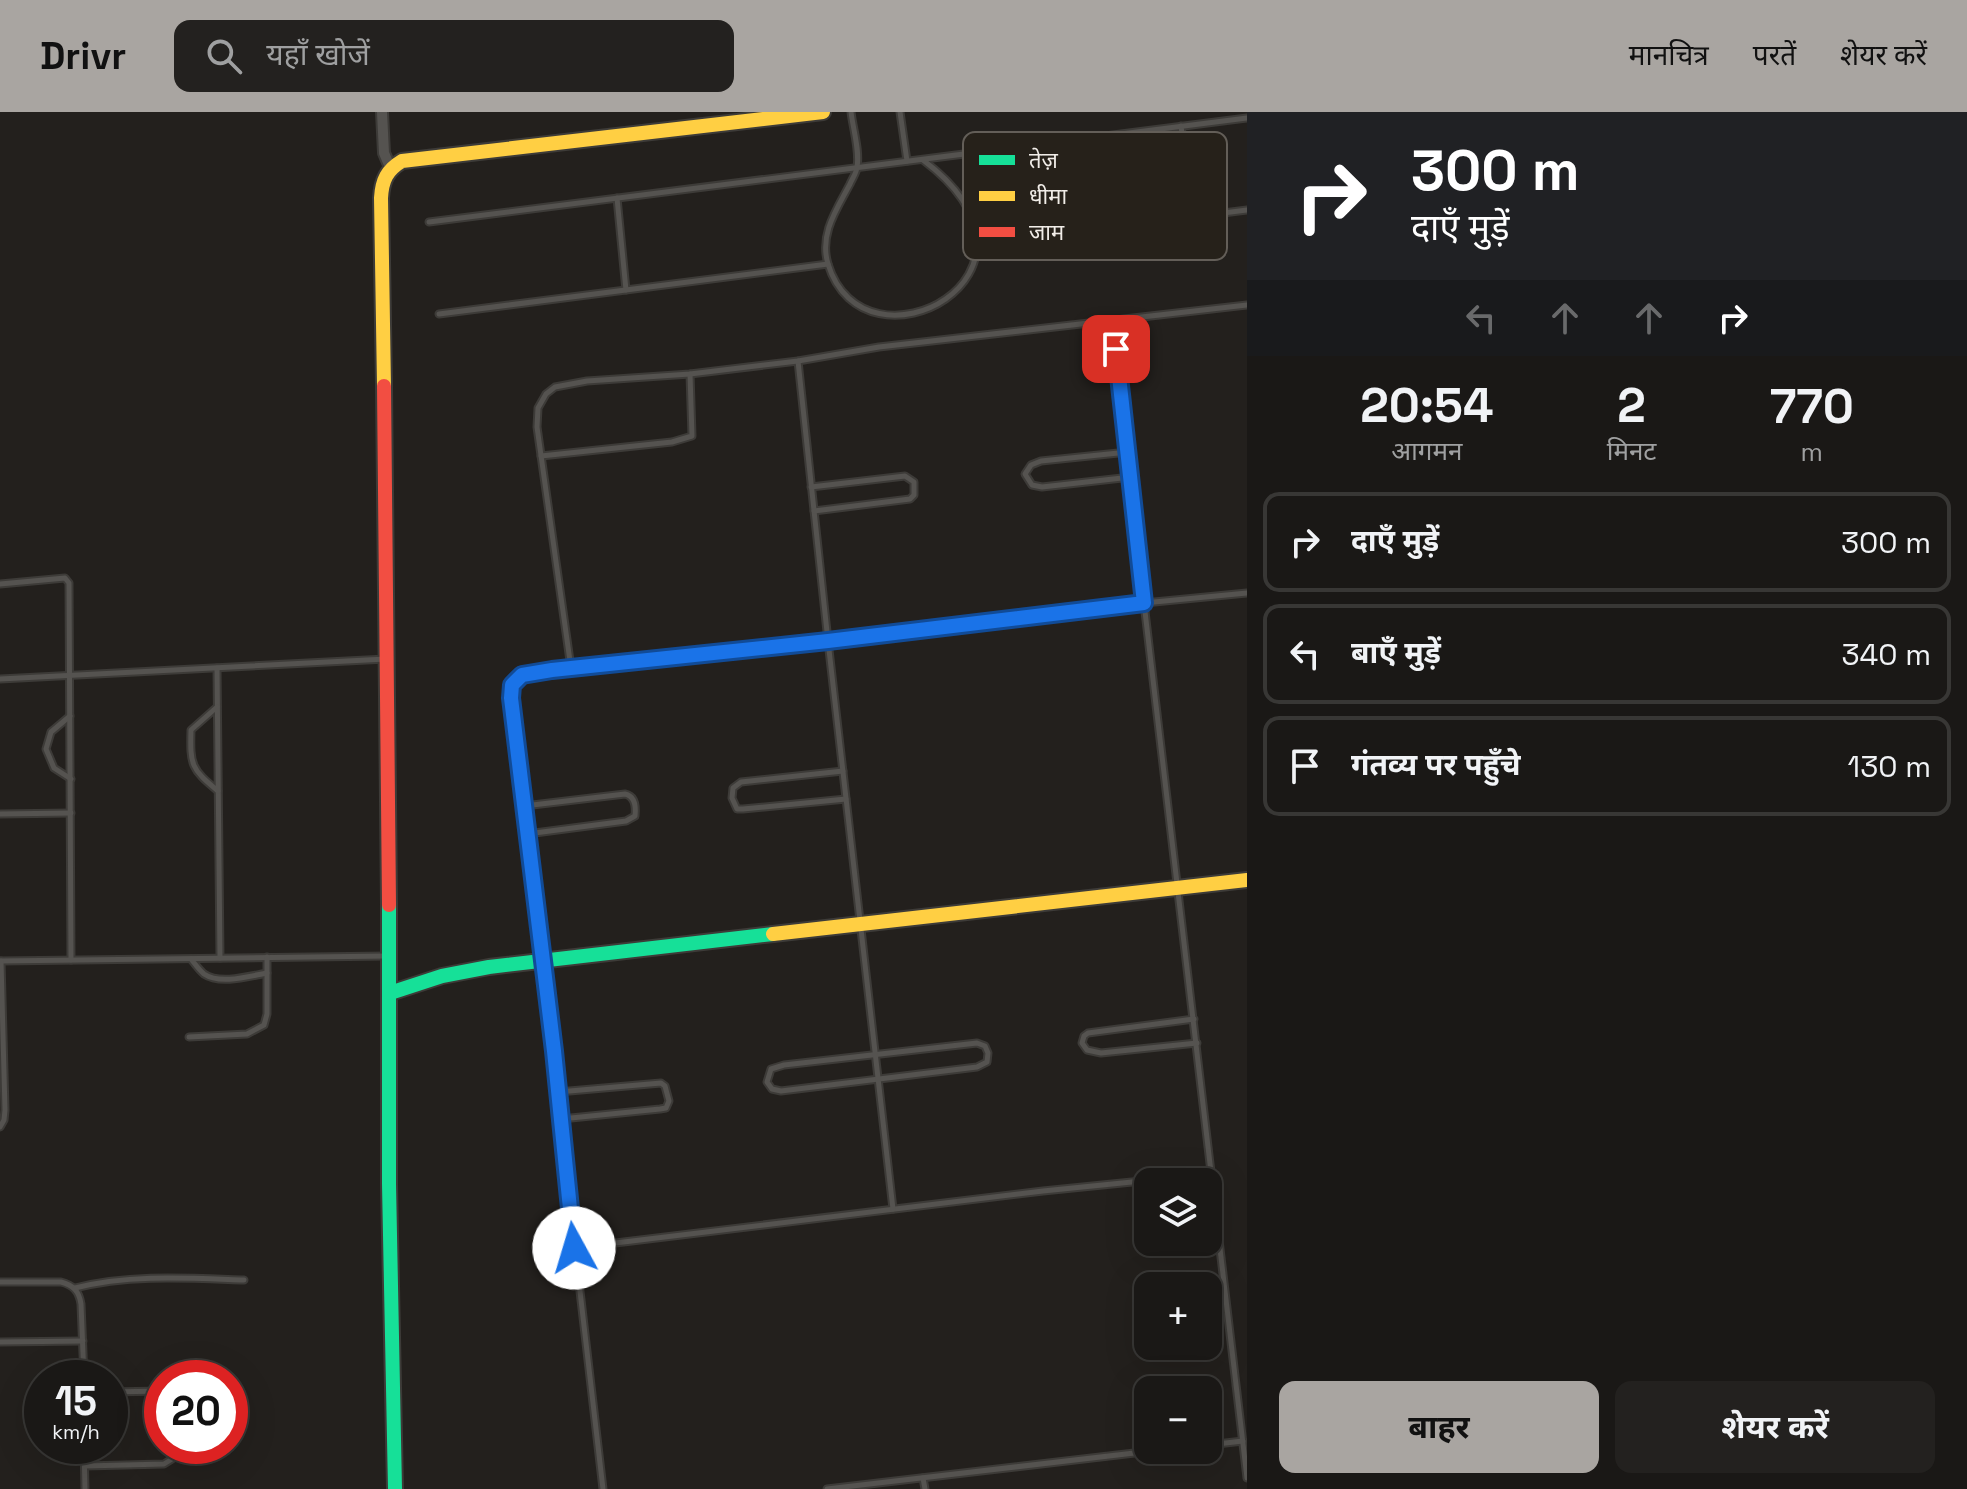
<!DOCTYPE html>
<html lang="hi">
<head>
<meta charset="utf-8">
<style>
  body { margin:0; font-family:"Space Grotesk","Noto Sans Devanagari",sans-serif; background:#23211f; color:#f1f3f6; height:100vh; display:flex; flex-direction:column; font-size:30px; white-space:nowrap }
  * { box-sizing:border-box; margin:0 }
  p { font-size:26px; color:#9fa0a1 }
  .icon { flex:none; width:44px; height:44px; fill:none; stroke:currentColor; stroke-width:2; stroke-linecap:round; stroke-linejoin:round }
  .map { position:relative; flex:1; overflow:hidden }
  .drawer { display:flex; flex-direction:column; background:#1a1816; width:720px }
  .drawer>* { flex:none }
  .hud { background:#202124; color:#fff; overflow:hidden }
  .tools { position:absolute; left:1134px; top:1056px; display:grid; gap:16px }
  .tools a { display:grid; place-items:center; width:88px; height:88px; border-radius:16px; background:#1a1816; box-shadow:0 8px 32px #0002,0 0 0 2px #383735; font-size:40px }
  .speed { position:absolute; left:24px; top:1248px; display:flex; gap:16px; font-size:40px; font-weight:700; text-align:center }
  .speed>* { display:grid; place-content:center; width:104px; height:104px; border-radius:50%; background:#1a1816; box-shadow:0 8px 32px #0002,0 0 0 2px #383735; line-height:1 }
  .speed small { font-size:20px; font-weight:400 }
  .speed .limit { border:12px solid #d22; background:#fff; color:#111 }
  .pin { position:absolute; display:grid; place-items:center; width:68px; height:68px; color:#fff; margin:-34px; border-radius:16px; box-shadow:0 4px 12px #0006 }
  .me { position:absolute; width:88px; margin:-44px; rotate:354deg; stroke-linejoin:round; filter:drop-shadow(0 0 6px #0008) }
  .turn { display:flex; align-items:center; gap:28px; height:168px; padding:0 32px; font-size:36px }
  .turn .icon { width:104px; height:104px; stroke-width:2.5 }
  .turn b { display:block; font-size:56px; line-height:68px }
  .lanes { display:flex; align-items:center; height:76px; padding:0 32px; background:#0003; justify-content:center; gap:40px; direction:ltr }
  .lanes .off { opacity:.35 }
  .eta { display:flex; justify-content:space-evenly; align-items:center; height:136px; text-align:center }
  .eta b { font-size:48px; font-weight:700; line-height:56px }
  .primary-button { display:flex; gap:16px; margin-top:auto; padding:16px 32px }
  .primary-button a { flex:1; height:92px; border-radius:16px; background:#a9a5a1; color:#111; font-size:32px; font-weight:700; line-height:92px; text-align:center }
  .primary-button a+a { background:#23211f; color:#f1f3f6 }
  ul { padding:0; list-style:none }
  li { display:flex; align-items:center; gap:24px; height:100px; margin:0 16px 12px; padding:0 16px; border:4px solid #383735; border-radius:16px }
  li div { flex:1 }
  li b { display:block; font-size:30px }
  li em { font-style:normal }
  header { display:flex; align-items:center; gap:48px; box-sizing:border-box; height:112px; padding:0 40px; background:#a9a5a1; color:#111 }
  header strong { font-size:38px }
  nav { display:flex; gap:44px; margin-inline-start:auto; font-size:28px }
  .search { width:560px; height:72px; background:#23211f; display:flex; align-items:center; gap:20px; box-sizing:border-box; padding:0 28px; border-radius:16px; color:#9fa0a1; font-size:30px }
  main { display:flex; flex:1; min-height:0 }
  .map>svg:first-child { display:block }
</style>
</head>
<body>
<header>
<strong>Drivr</strong>
<div class="search"><svg class="icon" aria-label="search" viewBox="0 0 24 24"><circle cx="10" cy="10" r="6"/><path d="M15 15l6 6"/></svg>यहाँ खोजें</div>
<nav><a>मानचित्र</a><a>परतें</a><a>शेयर करें</a></nav>
</header>
<main>
<div class="map">
<svg width="1247" height="1377" viewBox="0 0 1247 1377">
  <rect width="100%" height="100%" fill="#23201d"/>
  <g fill="none" stroke-linecap="round" stroke-linejoin="round">
    <g stroke="#3d3b38" stroke-width="9">
      <g id="lane">
        <path d="M851 0C853 17 860 39 857 55 857 60 852 67 850 72 837 97 819 122 828 152 864 270 1074 162 923 48"/>
        <path d="M900 0 907 49"/>
        <path d="M1181 14 1193 104"/>
        <path d="M617 86 626 178"/>
        <path d="M429 110 1247 6"/>
        <path d="M978 132 1247 98"/>
        <path d="M439 202 828 152"/>
        <path d="M1112 208 1144 491 1247 481"/>
        <path d="M798 249 828 529 1144 491 1247 1366"/>
        <path d="M1128 340 1041 349 1031 353 1025 362 1032 373 1042 375 1131 365"/>
        <path d="M541 344 672 330 692 324 690 262"/>
        <path d="M811 375 905 364 914 370V383L910 387 814 399"/>
        <path d="M0 472 65 466 69 471 71 848"/>
        <path d="M217 556 220 846"/>
        <path d="M571 556 537 315 538 296 546 282 555 275 587 269 690 262 798 249 879 235 1247 193"/>
        <path d="M0 567 386 547"/>
        <path d="M217 595 191 618C190 653 191 657 218 679"/>
        <path d="M70 604 51 620 46 637 54 656 71 667"/>
        <path d="M843 659 741 670 733 676 732 686 737 697H743L846 687"/>
        <path d="M524 694 625 682C635 684 636 695 635 704L626 709 527 722"/>
        <path d="M0 702 71 701"/>
        <path d="M191 847C195 852 199 858 204 862 220 873 250 864 267 861"/>
        <path d="M0 849 387 844"/>
        <path d="M1194 907 1088 921 1084 924 1082 931 1087 938 1101 941 1197 931"/>
        <path d="M189 925 247 922 264 913 267 902V845"/>
        <path d="M977 931 985 934 988 941 987 950 977 955 781 979 772 977 767 970 771 957 784 953Z"/>
        <path d="M558 980 661 971 665 974 669 989 666 996 660 997 561 1007"/>
        <path d="M0 1015 4 1008 5 998 1 849"/>
        <path d="M574 1136 1043 1079 1211 1062"/>
        <path d="M0 1170H61C73 1173 79 1179 81 1192L84 1266"/>
        <path d="M75 1176C129 1162 188 1166 244 1168"/>
        <path d="M0 1230 83 1229"/>
        <path d="M110 1280 162 1279"/>
        <path d="M1208 1333 1243 1329"/>
        <path d="M84 1334 85 1377"/>
        <path d="M85 1354 164 1352 172 1347 175 1334"/>
        <path d="M923 1366 925 1377"/>
        <path d="M603 1377 511 586 512 573 517 565 552 558 828 529 893 1097"/>
        <path d="M827 1377 1160 1338"/>
      </g>
    </g>
    <g stroke="#3d3b38" stroke-width="14">
      <path id="street" d="M382 0 384 41 390 55"/>
    </g>
    <g stroke="#3d3b38" stroke-width="18">
      <g id="fast">
        <path d="M389 793V1072L395 1377"/>
        <path d="M390 881 442 864 489 855 773 822"/>
      </g>
    </g>
    <g stroke="#3d3b38" stroke-width="18">
      <g id="slow">
        <path d="M384 274 381 86C382 68 387 58 402 49L823 0"/>
        <path d="M773 822 1247 768"/>
      </g>
    </g>
    <g stroke="#3d3b38" stroke-width="18">
      <path id="jam" d="M384 274 389 793"/>
    </g>
    <use href="#lane" stroke="#555350" stroke-width="5"/>
    <use href="#street" stroke="#555350" stroke-width="10"/>
    <use href="#fast" stroke="#16e098" stroke-width="14"/>
    <use href="#slow" stroke="#ffcf43" stroke-width="14"/>
    <use href="#jam" stroke="#f24e42" stroke-width="14"/>
  </g>
  <g fill="none" stroke-linecap="round" stroke-linejoin="round">
    <g stroke="#114b97" stroke-width="20">
      <path id="route" d="M574 1136 554 939 511 586 512 573 522 563 552 558 828 529 1144 491 1116 237"/>
    </g>
    <use href="#route" stroke="#1a73e8" stroke-width="14"/>
  </g>
  <rect x="963" y="20" width="264" height="128" rx="12" fill="#26211a" stroke="#635e58" stroke-width="2"/>
  <rect x="979" y="43" width="36" height="10" fill="#16e098"/>
  <rect x="979" y="79" width="36" height="10" fill="#ffcf43"/>
  <rect x="979" y="115" width="36" height="10" fill="#f24e42"/>
  <g font-size="22" fill="#f1ede8">
    <text x="1029" y="56">तेज़</text>
    <text x="1029" y="92">धीमा</text>
    <text x="1029" y="128">जाम</text>
  </g>
</svg>
<div class="tools">
<a><svg class="icon" aria-label="layers" viewBox="0 0 24 24"><path d="M12 4l9 5-9 5-9-5zM3 14l9 5 9-5"/></svg></a>
<a>+</a>
<a>−</a>
</div>
<div class="speed"><div>15<small>km/h</small></div><div class="limit">20</div></div>
<div class="pin" style="left:1116px;top:237px;background:#d93025"><svg class="icon" aria-label="arrive" viewBox="0 0 24 24"><path d="M6 21V4h12l-3 4 3 4H6"/></svg></div>
<svg class="me" style="left:574px;top:1136px" viewBox="-20 -20 40 40"><circle r="19" fill="#fff"/><path d="M0-13L10 11 0 6-10 11z" fill="#1a73e8"/></svg>
</div>
<section class="drawer">
<div class="hud">
<div class="turn"><svg class="icon" aria-label="right" viewBox="0 0 24 24"><path d="M7 20v-9h11M14 6l5 5-5 5"/></svg><div><b>300 m</b>दाएँ मुड़ें</div></div>
<div class="lanes"><svg class="icon off" aria-label="left" viewBox="0 0 24 24"><path d="M17 20v-9H6M10 6l-5 5 5 5"/></svg><svg class="icon off" aria-label="ahead" viewBox="0 0 24 24"><path d="M12 20V5M6 11l6-6 6 6"/></svg><svg class="icon off" aria-label="ahead" viewBox="0 0 24 24"><path d="M12 20V5M6 11l6-6 6 6"/></svg><svg class="icon" aria-label="right" viewBox="0 0 24 24"><path d="M7 20v-9h11M14 6l5 5-5 5"/></svg></div>
</div>
<div class="eta">
<div><b>20:54</b><p>आगमन</p></div>
<div><b>2</b><p>मिनट</p></div>
<div><b>770</b><p>m</p></div>
</div>
<ul>
<li><svg class="icon" aria-label="right" viewBox="0 0 24 24"><path d="M7 20v-9h11M14 6l5 5-5 5"/></svg><div><b>दाएँ मुड़ें</b></div><em>300 m</em></li>
<li><svg class="icon" aria-label="left" viewBox="0 0 24 24"><path d="M17 20v-9H6M10 6l-5 5 5 5"/></svg><div><b>बाएँ मुड़ें</b></div><em>340 m</em></li>
<li><svg class="icon" aria-label="arrive" viewBox="0 0 24 24"><path d="M6 21V4h12l-3 4 3 4H6"/></svg><div><b>गंतव्य पर पहुँचे</b></div><em>130 m</em></li>
</ul>
<div class="primary-button"><a>बाहर</a><a>शेयर करें</a></div>
</section>
</main>
</body>
</html>
